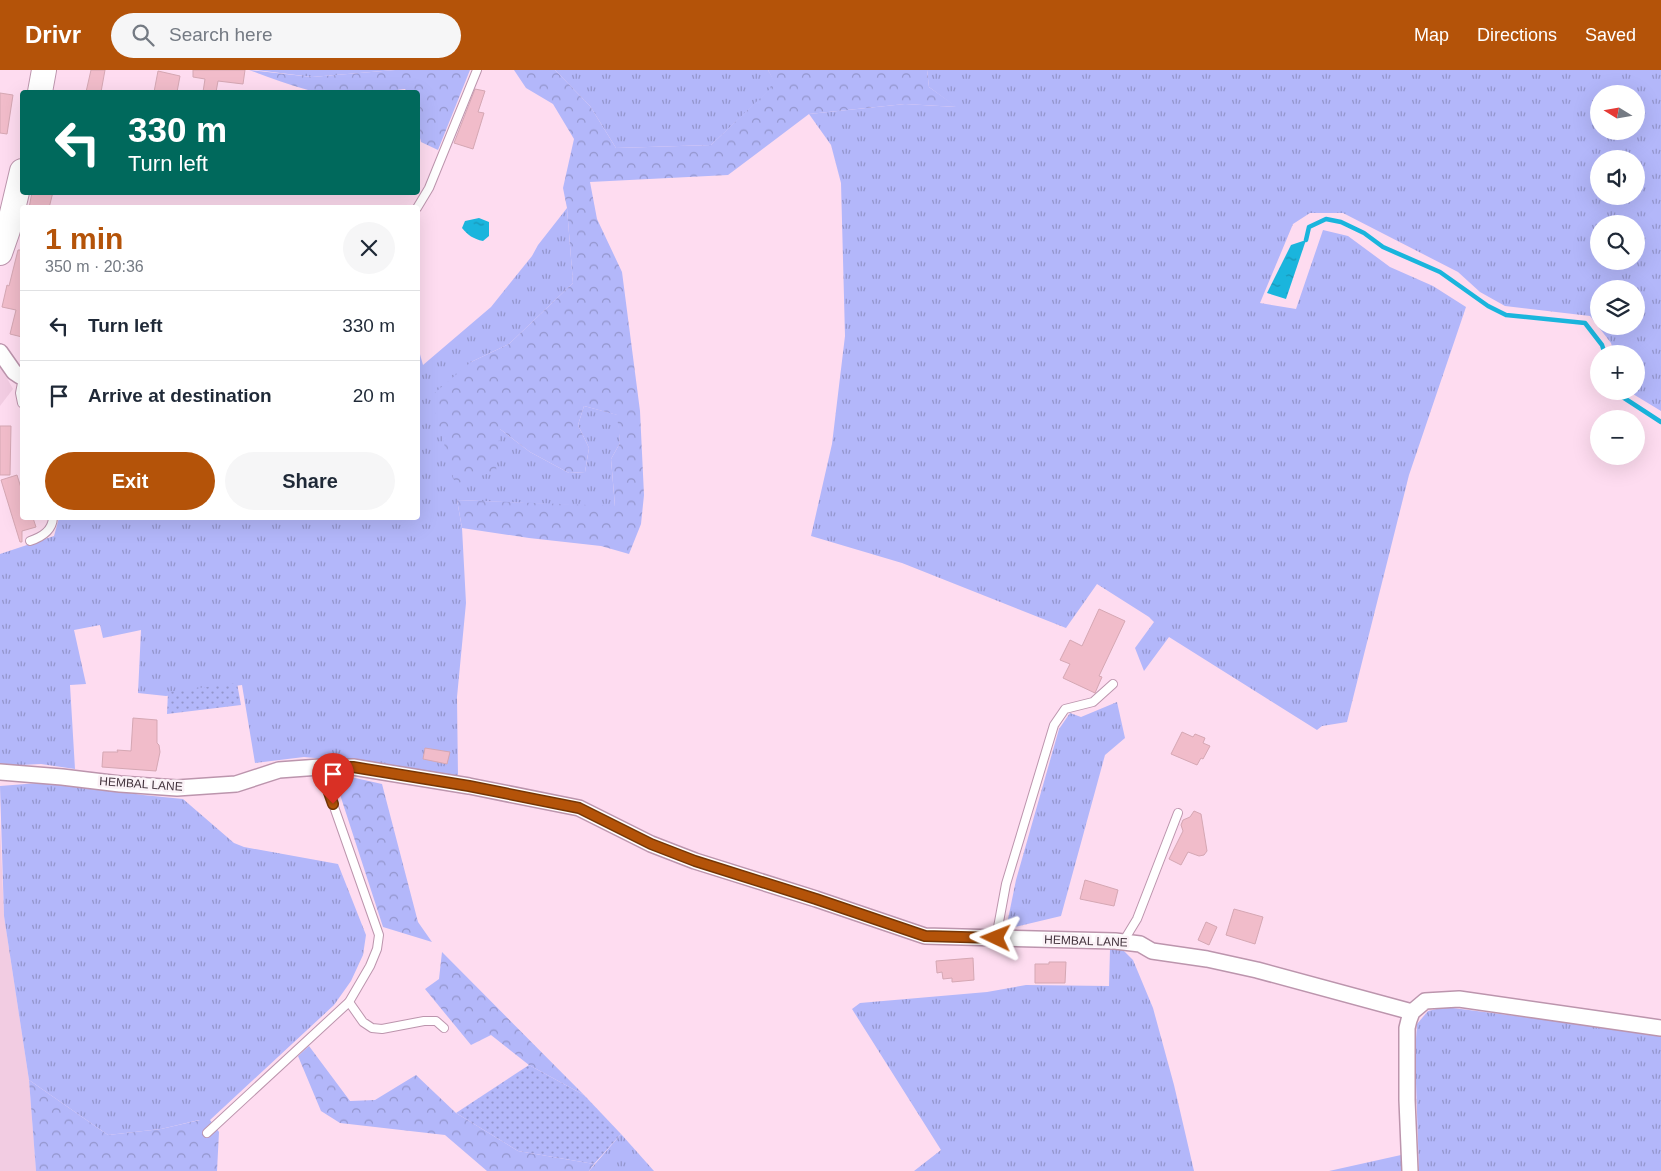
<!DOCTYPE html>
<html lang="en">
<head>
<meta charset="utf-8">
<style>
  body { margin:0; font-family:Arial,sans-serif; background:#f6f6f7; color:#1f2937; height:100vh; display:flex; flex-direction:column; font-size:19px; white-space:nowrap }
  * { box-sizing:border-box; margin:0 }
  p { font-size:16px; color:#747a83 }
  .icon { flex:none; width:28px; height:28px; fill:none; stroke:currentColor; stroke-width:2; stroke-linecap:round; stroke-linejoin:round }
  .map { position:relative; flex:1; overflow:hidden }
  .details { position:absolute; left:20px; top:135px; width:400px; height:315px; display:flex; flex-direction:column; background:#fff; border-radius:5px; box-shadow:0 5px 20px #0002 }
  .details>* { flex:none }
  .top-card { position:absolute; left:20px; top:20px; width:400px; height:105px; border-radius:5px; box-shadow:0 5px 20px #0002; background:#00695c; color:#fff; overflow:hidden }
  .needle { width:32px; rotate:281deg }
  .buttons { position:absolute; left:1590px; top:15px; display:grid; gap:10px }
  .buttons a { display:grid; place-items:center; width:55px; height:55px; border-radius:50%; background:#fff; box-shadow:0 5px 20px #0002; font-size:25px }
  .pin { position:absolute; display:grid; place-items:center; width:42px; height:42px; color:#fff; margin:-51px -21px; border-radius:50% 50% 50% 0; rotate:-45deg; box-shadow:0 0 5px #0007 }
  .pin .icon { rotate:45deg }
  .me { position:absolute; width:55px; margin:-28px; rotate:272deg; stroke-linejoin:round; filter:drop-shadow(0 0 4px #0008) }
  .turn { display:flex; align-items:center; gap:18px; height:105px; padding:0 25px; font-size:22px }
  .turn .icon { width:65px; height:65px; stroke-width:2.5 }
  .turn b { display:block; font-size:35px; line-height:42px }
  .round { display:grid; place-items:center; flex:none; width:52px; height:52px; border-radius:26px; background:#f6f6f7 }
  .head { display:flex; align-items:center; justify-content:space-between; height:85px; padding:0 25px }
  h1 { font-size:30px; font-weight:700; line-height:38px; color:#b45309 }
  .cta { display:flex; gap:10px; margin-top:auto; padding:10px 25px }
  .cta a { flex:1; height:58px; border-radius:30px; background:#b45309; color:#fff; font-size:20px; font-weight:700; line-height:58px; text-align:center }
  .cta a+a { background:#f6f6f7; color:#1f2937 }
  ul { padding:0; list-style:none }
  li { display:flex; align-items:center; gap:15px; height:70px; padding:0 25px; border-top:1px solid #e0e1e3 }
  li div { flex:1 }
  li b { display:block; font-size:19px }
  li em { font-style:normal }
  header { display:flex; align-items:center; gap:30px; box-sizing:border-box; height:70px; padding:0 25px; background:#b45309; color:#fff }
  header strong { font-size:24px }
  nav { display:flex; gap:28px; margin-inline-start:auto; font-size:18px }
  .search { width:350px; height:45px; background:#f6f6f7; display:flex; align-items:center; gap:12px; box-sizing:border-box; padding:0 18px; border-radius:28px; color:#747a83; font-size:19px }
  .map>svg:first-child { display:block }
</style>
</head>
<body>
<header>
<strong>Drivr</strong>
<div class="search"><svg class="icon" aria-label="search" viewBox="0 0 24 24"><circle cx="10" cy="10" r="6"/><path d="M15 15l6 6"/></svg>Search here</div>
<nav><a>Map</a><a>Directions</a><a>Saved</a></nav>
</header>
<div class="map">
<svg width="1661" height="1101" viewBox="0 0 1661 1101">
  <defs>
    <pattern id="grass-tufts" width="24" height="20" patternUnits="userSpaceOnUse" patternTransform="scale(1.25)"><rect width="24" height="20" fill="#b3b7fa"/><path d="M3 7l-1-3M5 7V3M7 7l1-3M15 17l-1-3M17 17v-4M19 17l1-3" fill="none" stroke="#9395cc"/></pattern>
    <pattern id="forest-crowns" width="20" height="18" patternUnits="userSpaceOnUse" patternTransform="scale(1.25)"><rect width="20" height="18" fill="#b3b7fa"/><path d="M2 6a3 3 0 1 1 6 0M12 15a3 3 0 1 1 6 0" fill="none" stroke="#9395cc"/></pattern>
    <pattern id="garden-dots" width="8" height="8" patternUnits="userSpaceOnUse" patternTransform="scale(1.25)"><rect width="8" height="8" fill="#b3b7fa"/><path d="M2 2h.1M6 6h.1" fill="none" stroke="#9395cc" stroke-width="1.8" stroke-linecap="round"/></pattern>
    <pattern id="water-ripples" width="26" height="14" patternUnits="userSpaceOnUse" patternTransform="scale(1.25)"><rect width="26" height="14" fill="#1ab5dd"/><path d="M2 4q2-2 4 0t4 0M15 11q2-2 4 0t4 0" fill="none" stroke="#1994b4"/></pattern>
  </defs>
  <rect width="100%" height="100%" fill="#fedcf0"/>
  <g fill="#f2cce2">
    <path d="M0 296 13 319 0 336Z"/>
    <path d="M0 753 4 846 29 1010 36 1101H0Z"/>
  </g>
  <g fill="url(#grass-tufts)" fill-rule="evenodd">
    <path d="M256 0H395L312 7Z"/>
    <path d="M555 0H768L776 14 711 75 616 78 590 36Z"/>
    <path d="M927 0H1661V341L1628 321H1636V284H1614L1611 273 1590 246 1505 236 1480 222 1458 202 1343 143H1310L1293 154 1260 233 1296 239 1323 160 1348 166 1390 197 1433 216 1466 237 1409 405 1347 652 1322 656 1317 660 1169 567 1144 601 1135 578 1154 552 1149 547 1097 514 1066 558 902 493 811 466 832 374 845 266 841 113 831 75 809 44 905 34 956 37 929 17ZM1599 24H1636V61H1599ZM1599 89H1636V126H1599ZM1599 154H1636V191H1599ZM1599 219H1636V256H1599Z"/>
    <path d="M567 138 573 213 509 274 471 292 500 359 530 382 569 403 585 402 589 378 578 355 584 336 618 345 620 373 611 389 615 437 457 430 462 458 466 533 457 627 458 707 357 692 304 687 255 693 242 615 166 626 138 623 141 560 103 568 100 555 74 560 86 614 70 615 75 699 41 694 0 696V484L54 466 59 448H418V277L423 295 491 237 532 186 538 175Z"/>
    <path d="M1117 632 1125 668 1105 685 1061 846 1006 859 1016 810 1059 659 1070 643 1081 647Z"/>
    <path d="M51 712 143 725 183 729 234 773 244 777 338 794 366 865 363 885 351 911 334 935 210 1050H199L161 1059 108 1065 29 1010 4 846 0 716Z"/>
    <path d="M1110 879H1122L1133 890 1153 938 1174 1015 1194 1101H914L941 1080 852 939 860 933 987 922 1026 915 1109 916Z"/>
    <path d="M1445 937 1661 964V1101H1419L1415 984 1417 954 1428 941Z"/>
    <path d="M621 1064 654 1101H589Z"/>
    <path d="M1401 1085V1101H1329Z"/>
  </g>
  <g fill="url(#forest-crowns)">
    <path d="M249 0 312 7 395 0H470L438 80 421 72 418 60V22H407L405 19C379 23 334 26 308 20 288 15 268 7 249 0Z"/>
    <path d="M514 0H555L590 36 616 78 711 75 775 14 768 0H927L929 17 957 37 905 34 809 44 728 105 590 112 597 149 622 202 640 341 644 425 641 454 629 484 601 476 529 468 462 458 457 430 615 436 611 389 620 373 617 345 584 336 578 355 589 378 585 402 569 403 530 382 500 359 496 401 455 414 431 326 471 292 509 274 573 213 567 138 563 118 574 69 553 34 526 18Z"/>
    <path d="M333 703 382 714 418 852 432 872 383 857Z"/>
    <path d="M442 882 584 1025 529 995 491 965 471 975 425 919 439 909Z"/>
    <path d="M309 976 350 1031 375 1030 416 1005 456 1043 518 1081 594 1094 589 1101H487L445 1065 340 1053 321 1041 298 986Z"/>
    <path d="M29 1010 108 1065 161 1059 200 1050H210L219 1062 217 1101H36Z"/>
  </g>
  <g fill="url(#garden-dots)">
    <path d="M237 613 241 635 167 644 168 622Z"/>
    <path d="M529 995 584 1025 621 1064 594 1094 518 1081 456 1043Z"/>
  </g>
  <g fill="url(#water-ripples)">
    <path d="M479 148 489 152V166L483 171C473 169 468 165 462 158L465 151Z"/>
    <path d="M1306 170 1286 229 1267 223 1291 175Z"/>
  </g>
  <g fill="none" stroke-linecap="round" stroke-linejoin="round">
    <g stroke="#1ab5dd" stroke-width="4.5">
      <path d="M1306 170 1309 157 1326 149 1341 152 1364 163 1383 177 1440 202 1488 236 1506 245 1585 253 1602 275 1605 284"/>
      <path d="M1617 321 1618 324 1661 352"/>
    </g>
  </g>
  <g fill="#f1bcca" stroke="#d5a7b3">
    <path d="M91 0H105L101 22H86Z"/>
    <path d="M193 0H245L243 14 218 11 216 22H203L205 9 193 7Z"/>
    <path d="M158 1 180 6 177 22H154Z"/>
    <path d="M475 19 485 21 478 42 484 43 473 79 454 73Z"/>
    <path d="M0 23 13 25 7 64 0 63Z"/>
    <path d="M32 122H53L49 138H29Z"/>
    <path d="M18 180H22V267L10 264 16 240 2 237 7 215 9 216Z"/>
    <path d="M0 356H11L10 405H0Z"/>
    <path d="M17 405 22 421V448H33L36 457 22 461V472H20L1 410Z"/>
    <path d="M1099 539 1125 551 1099 606 1102 607 1095 623 1063 608 1070 594 1060 590 1070 570 1082 576Z"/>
    <path d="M133 648 157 650V673L159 675 160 682 156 701 102 697 103 682H118L117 680 131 681Z"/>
    <path d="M1182 662 1193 667 1195 664 1205 668 1203 673 1210 676 1203 689 1201 688 1197 695 1171 684Z"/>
    <path d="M425 678 450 682 447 694 423 689Z"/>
    <path d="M1194 741 1201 744 1207 781 1204 785 1199 786 1188 782 1181 795 1169 789 1183 761 1181 755 1183 750 1190 747Z"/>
    <path d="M1085 810 1118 820 1114 836 1080 829Z"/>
    <path d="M1234 839 1263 847 1255 874 1226 865Z"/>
    <path d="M1206 852 1217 857 1209 875 1198 870Z"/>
    <path d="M973 888 974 910 952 912V908L943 909 942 902 937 903 936 891Z"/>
    <path d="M1049 892H1066L1065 913H1035V894H1049Z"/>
  </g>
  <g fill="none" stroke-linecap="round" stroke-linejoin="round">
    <g stroke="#bc95ad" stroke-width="10">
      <g id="service">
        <path d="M417 138 429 118 477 0"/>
        <path d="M22 313 20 323 22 333"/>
        <path d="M30 471C42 467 52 461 53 448"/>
        <path d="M996 868 1006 814 1054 655 1065 639 1093 632 1113 614"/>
        <path d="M1123 872 1137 849 1178 743"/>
        <path d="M349 932 363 952 372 958 382 959 424 951H436L444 958"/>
        <path d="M207 1063 349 932 370 896 377 879 379 865 320 697"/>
      </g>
    </g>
    <g stroke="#bc95ad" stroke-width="18">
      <g id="minor">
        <path d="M0 282 14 302 20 306 22 305"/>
        <path d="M0 702 62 707 120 714 177 718 236 714 279 700 320 697H353L469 716 579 738 651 774 695 791 816 829 925 866 1115 871 1140 874 1152 881 1207 889 1257 900 1412 942"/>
        <path d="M1410 1101 1407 1030V958L1409 950 1412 942 1425 931 1459 929 1661 958"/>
      </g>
    </g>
    <g stroke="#bc95ad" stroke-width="26">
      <g id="primary">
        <path d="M40 22 44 0"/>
        <path d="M0 183 8 160 22 101"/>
      </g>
    </g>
    <use href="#service" stroke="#fff" stroke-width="8"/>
    <use href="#minor" stroke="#fff" stroke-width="15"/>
    <use href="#primary" stroke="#fff" stroke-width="24"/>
  </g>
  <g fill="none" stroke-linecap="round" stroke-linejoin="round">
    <g stroke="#753606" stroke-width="12">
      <path id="route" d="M333 734 320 697H353L469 716 579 738 651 774 695 791 816 829 925 866 996 868"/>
    </g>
    <use href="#route" stroke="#b45309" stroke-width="9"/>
  </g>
  <g text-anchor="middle" stroke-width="5" stroke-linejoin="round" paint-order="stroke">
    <g font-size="12" fill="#43333d" stroke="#fbf2f7">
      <text transform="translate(141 714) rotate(4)" y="4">HEMBAL LANE</text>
      <text transform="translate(1086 871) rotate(2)" y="4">HEMBAL LANE</text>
    </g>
  </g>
</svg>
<div class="buttons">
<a><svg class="needle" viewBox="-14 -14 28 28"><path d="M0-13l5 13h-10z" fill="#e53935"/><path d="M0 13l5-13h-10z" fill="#747a83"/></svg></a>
<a><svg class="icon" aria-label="sound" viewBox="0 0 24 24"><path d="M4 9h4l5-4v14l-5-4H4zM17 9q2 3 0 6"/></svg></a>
<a><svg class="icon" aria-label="search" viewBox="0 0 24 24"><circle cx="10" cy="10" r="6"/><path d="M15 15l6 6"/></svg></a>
<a><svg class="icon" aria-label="layers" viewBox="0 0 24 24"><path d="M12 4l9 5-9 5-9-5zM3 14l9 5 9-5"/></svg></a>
<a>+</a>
<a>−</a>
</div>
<div class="pin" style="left:333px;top:734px;background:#d93025"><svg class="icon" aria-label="arrive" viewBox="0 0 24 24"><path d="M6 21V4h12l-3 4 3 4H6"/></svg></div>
<svg class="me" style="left:996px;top:868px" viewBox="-20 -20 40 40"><path d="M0-17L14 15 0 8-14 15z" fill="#b45309" stroke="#fff" stroke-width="4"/></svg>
<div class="top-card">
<div class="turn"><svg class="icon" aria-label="left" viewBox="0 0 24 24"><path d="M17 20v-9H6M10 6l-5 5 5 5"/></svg><div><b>330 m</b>Turn left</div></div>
</div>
<section class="details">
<div class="head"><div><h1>1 min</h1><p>350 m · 20:36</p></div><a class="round"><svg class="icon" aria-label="close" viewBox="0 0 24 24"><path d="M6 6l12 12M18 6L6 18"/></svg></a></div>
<ul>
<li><svg class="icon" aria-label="left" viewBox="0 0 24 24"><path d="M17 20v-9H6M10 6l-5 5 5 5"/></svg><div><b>Turn left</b></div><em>330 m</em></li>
<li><svg class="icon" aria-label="arrive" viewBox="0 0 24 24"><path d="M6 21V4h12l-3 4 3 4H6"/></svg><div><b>Arrive at destination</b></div><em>20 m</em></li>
</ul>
<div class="cta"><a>Exit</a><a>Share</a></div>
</section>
</div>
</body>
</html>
